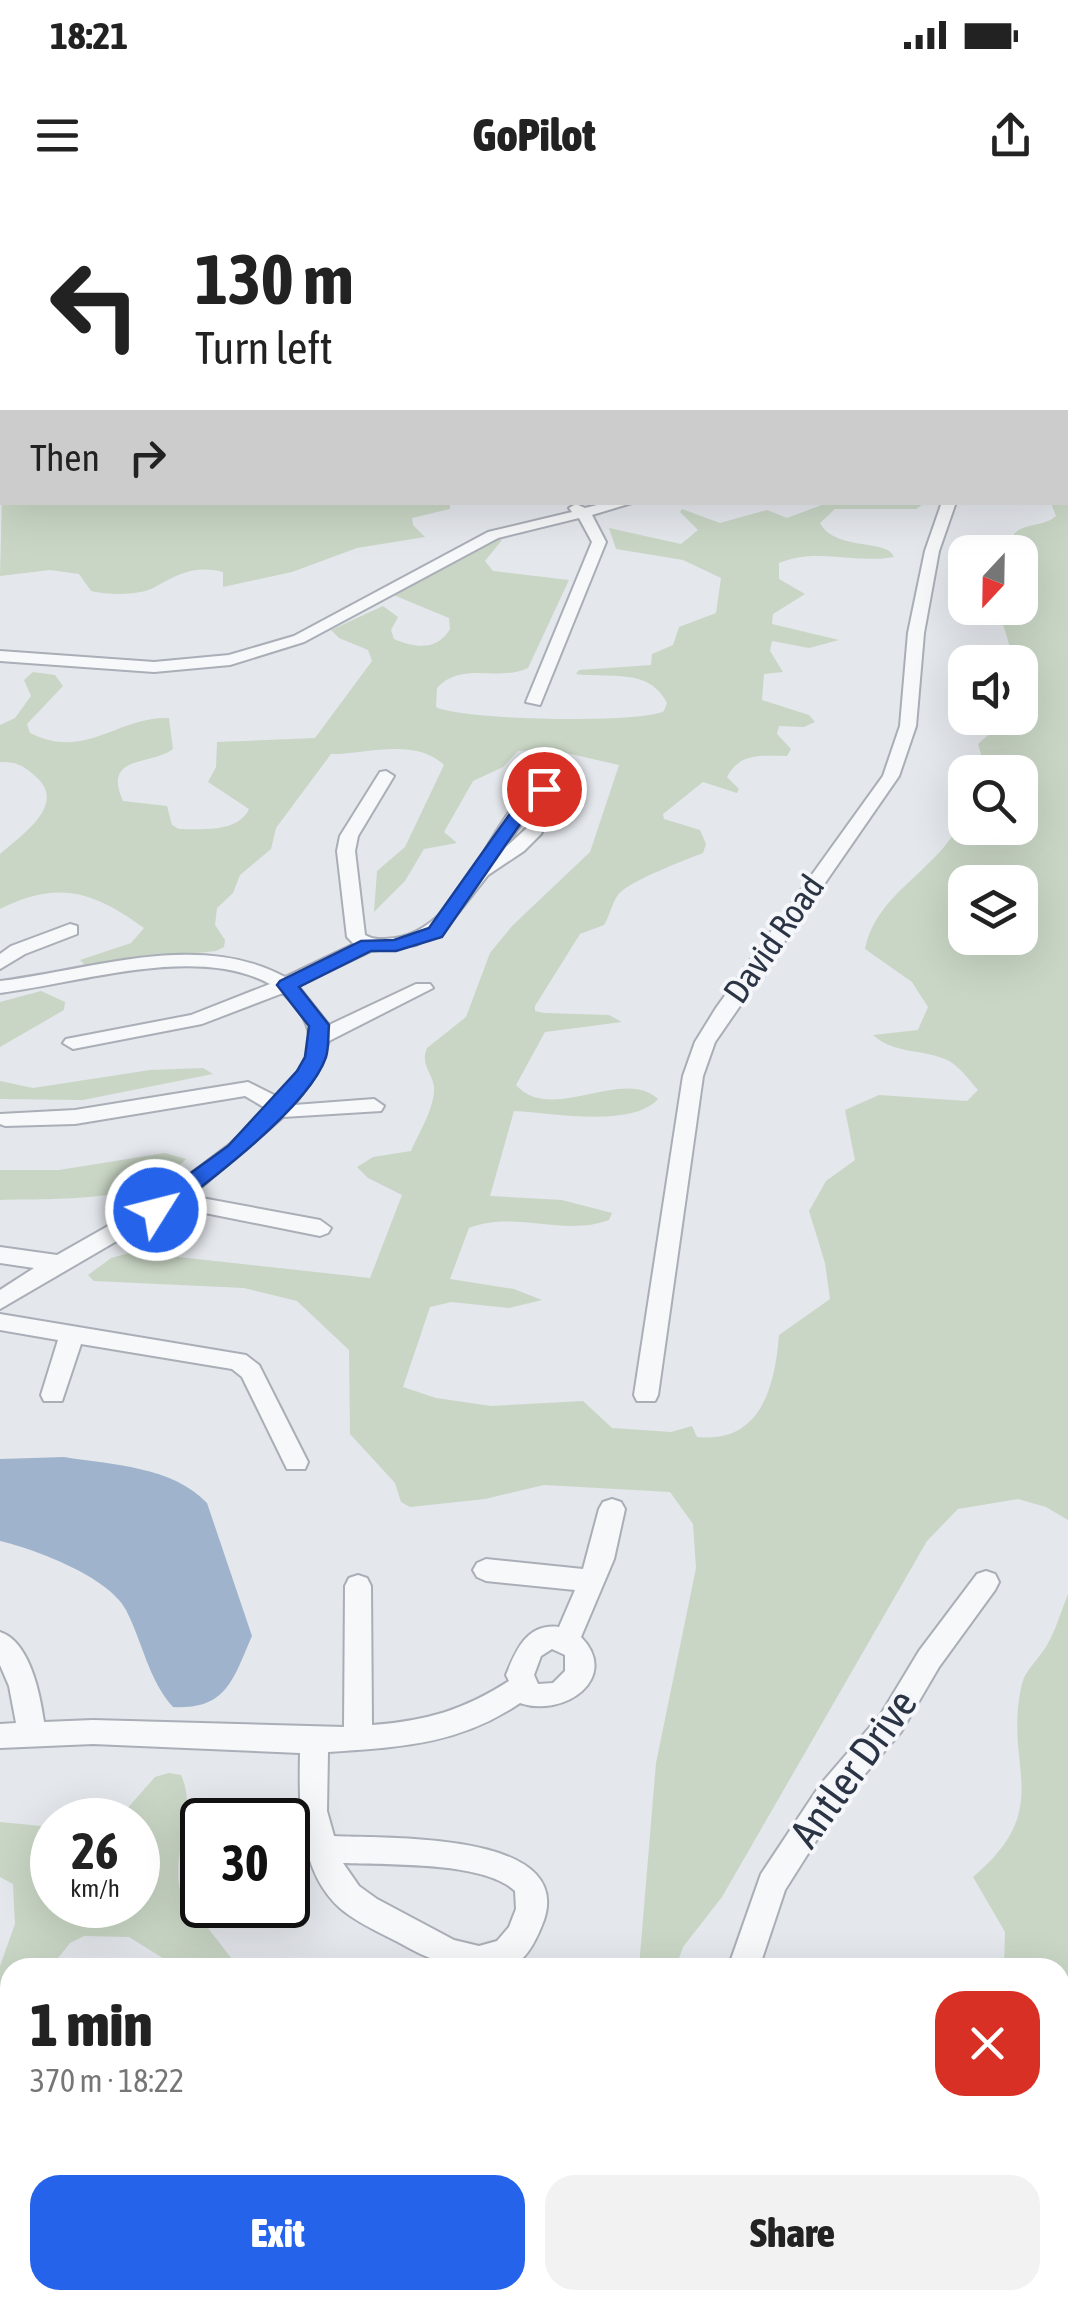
<!DOCTYPE html>
<html lang="en">
<head>
<meta charset="utf-8">
<style>
  body { margin:0; font-family:"Asap Condensed",sans-serif; background:#f2f2f2; color:#222; height:100vh; display:flex; flex-direction:column; font-size:38px; white-space:nowrap }
  * { box-sizing:border-box; margin:0 }
  p { font-size:32px; color:#767676 }
  .icon { flex:none; width:55px; height:55px; fill:none; stroke:currentColor; stroke-width:2; stroke-linecap:round; stroke-linejoin:round }
  .map { position:relative; flex:1; overflow:hidden }
  .details { position:absolute; left:0px; top:1758px; width:1070px; height:352px; display:flex; flex-direction:column; background:#fff; border-radius:30px 30px 0 0; box-shadow:0 10px 40px #0002 }
  .details>* { flex:none }
  .banner { position:absolute; left:0px; top:0px; width:1070px; height:305px; box-shadow:0 10px 40px #0002; background:#fff; color:#222; overflow:hidden }
  .needle { width:65px; rotate:202deg }
  .controls { position:absolute; left:948px; top:335px; display:grid; gap:20px }
  .controls a { display:grid; place-items:center; width:90px; height:90px; border-radius:20px; background:#fff; box-shadow:0 10px 40px #0002; font-size:50px }
  .speed { position:absolute; left:30px; top:1598px; display:flex; gap:20px; font-size:50px; font-weight:700; text-align:center }
  .speed>* { display:grid; place-content:center; width:130px; height:130px; border-radius:50%; background:#fff; box-shadow:0 10px 40px #0002; line-height:1 }
  .speed small { font-size:25px; font-weight:400 }
  .speed .limit { border:5px solid #111; border-radius:15px; background:#fff; color:#111 }
  .pin { position:absolute; display:grid; place-items:center; width:85px; height:85px; color:#fff; margin:-42px; border:5px solid #fff; border-radius:50%; box-shadow:0 2px 10px #0007 }
  .me { position:absolute; width:110px; margin:-55px; rotate:54deg; stroke-linejoin:round; filter:drop-shadow(0 0 8px #0008) }
  .turn { display:flex; align-items:center; gap:35px; height:210px; padding:0 30px; font-size:45px }
  .turn .icon { width:130px; height:130px; stroke-width:2.5 }
  .turn b { display:block; font-size:70px; line-height:85px }
  .then { display:flex; align-items:center; height:95px; padding:0 30px; background:#0003; gap:20px; font-size:38px }
  .round { display:grid; place-items:center; flex:none; width:105px; height:105px; border-radius:30px; background:#f2f2f2 }
  .head { display:flex; align-items:center; justify-content:space-between; height:170px; padding:0 30px }
  h1 { font-size:60px; font-weight:800; line-height:75px }
  .cta { display:flex; gap:20px; margin-top:auto; padding:20px 30px }
  .cta a { flex:1; height:115px; border-radius:30px; background:#2563eb; color:#fff; font-size:40px; font-weight:800; line-height:115px; text-align:center }
  .cta a+a { background:#f2f2f2; color:#222 }
  .status { display:flex; justify-content:space-between; align-items:center; height:70px; padding:0 50px; background:#fff; direction:ltr }
  .status svg { height:28px; fill:currentColor }
  header { display:flex; justify-content:space-between; align-items:center; height:130px; padding:0 30px; background:#fff; font-size:45px; font-weight:800 }
  .map>svg:first-child { display:block }
</style>
</head>
<body>
<div class="status"><b>18:21</b><svg viewBox="0 0 49 12"><path d="M0 12V9h3v3zM5 12V6h3v6zM10 12V3h3v9zM15 12V0h3v12zM26 1h20v11H26zM47 4h2v5h-2z"/></svg></div>
<header><svg class="icon" aria-label="menu" viewBox="0 0 24 24"><path d="M4 6h16M4 12h16M4 18h16"/></svg>GoPilot<svg class="icon" aria-label="share" viewBox="0 0 24 24"><path d="M12 15V3M7 8l5-5 5 5M5 13v7h14v-7"/></svg></header>
<div class="map">
<svg width="1068" height="2108" viewBox="0 0 1068 2108">
  <rect width="100%" height="100%" fill="#e4e7ec"/>
  <g fill="#c9d6c5" fill-rule="evenodd">
    <path d="M1068 251V1320L1046 1307 1018 1299 958 1309 927 1341 722 1697 683 1747 676 1767H639L656 1563 696 1368 693 1324 670 1292 544 1285 485 1299 410 1307 401 1302 395 1283 350 1234 349 1150 297 1101 244 1088 94 1081 88 1075 111 1058 133 1052 370 1078 402 995 368 978 357 967 373 957 411 951C419 932 435 908 434 887 432 872 420 865 427 848L466 817 490 753 512 726 590 652 619 565 549 549 518 551 503 567 473 581 444 632 457 643 424 649 405 681 374 712 377 671 405 647 444 565C415 537 367 554 331 554L276 628 271 649 240 675 233 693 217 708 215 725 225 740 224 747 216 751 85 765 80 760 131 743 144 728C93 691 58 680 0 709V654C21 635 69 604 35 576 23 565 17 562 0 562V525L15 518 31 496 24 480 33 472 55 475 63 486 27 524 30 533C85 561 118 516 169 518L173 549C151 566 102 554 123 601L167 606 172 625 179 629C201 629 238 633 249 609L208 582 216 567 217 542 315 538 372 461 368 450 339 438 331 430 383 406 398 417 391 430 394 439C415 448 437 451 450 429L449 418 391 394 492 339 502 340 485 361 493 371 569 380 528 468C498 482 462 461 437 488L436 507C459 520 642 524 664 511L667 503C649 467 610 479 576 474L579 470 651 465 652 454 673 445 679 427 716 413 721 378 683 360 616 349 609 328 681 344 698 330 680 312 682 309 720 323 767 310 787 318 827 303H925L916 309H835L820 323C834 351 889 339 894 357 855 364 816 347 779 363V379L805 394 773 414 772 424 839 440 809 448 772 441 770 451 783 472 764 474 762 500 809 515 815 522 804 527 779 526 777 534 791 549 787 556C762 556 740 552 727 577L739 589 737 593 703 582 663 614 664 619 700 630 706 644 703 653C685 660 638 678 623 690 612 698 611 714 604 725L580 734 535 806V811L544 813 609 815 622 822 545 832 516 885C552 925 622 866 658 899 632 928 553 913 514 911L490 996 562 1000 612 1013 609 1020C564 1037 514 1010 469 1028L450 1079 514 1089 542 1100 509 1108 451 1102 430 1107 403 1187 436 1198 491 1206 583 1201 612 1228 671 1232 692 1226 697 1237C761 1244 775 1186 779 1135L830 1099 825 1063 809 1011 826 981 855 960 845 910 879 895 967 901 978 890C969 880 960 867 949 861 923 848 895 855 873 835L918 830 928 807 912 782 865 749C874 700 925 675 951 638 958 628 961 612 965 601V628H1020V572H975L981 554 978 544 994 530 996 518H1020V462H1005L1010 447 1002 421 1008 408H1020V352H1014L1011 339C1018 322 1043 328 1056 316L1051 303 1068 302ZM965 682H1020V738H965Z"/>
    <path d="M2 295V302H450V309L412 318 413 325 425 337 357 348 292 372 223 387V372C194 365 179 374 155 387 139 396 109 395 91 391L79 374 50 370 0 376Z"/>
    <path d="M41 791 65 802 64 810 0 847V802Z"/>
    <path d="M203 868 213 874 83 900 0 899V881L33 888 150 870Z"/>
    <path d="M165 953 186 959C144 1005 57 998 0 1000V970H59Z"/>
    <path d="M1068 1394V1950L1060 1953V1768L1004 1767 1005 1732 973 1677C1057 1606 1002 1567 1022 1484 1025 1470 1040 1458 1047 1445 1056 1430 1061 1411 1068 1394Z"/>
    <path d="M169 1573 181 1575C199 1613 169 1653 181 1693L238 1767H177L129 1737 84 1736 70 1743 51 1767 10 1768V1886L0 1905V1766L15 1724 13 1684 0 1677V1622L52 1627V1705H138V1620H117L155 1577Z"/>
  </g>
  <path fill="#9fb4cc" d="M64 1257C112 1265 172 1266 207 1303L252 1436C233 1479 227 1510 173 1507 148 1479 143 1443 126 1410 109 1377 35 1349 0 1341V1259Z"/>
  <g fill="none" stroke-linecap="round" stroke-linejoin="round">
    <g stroke="#a9aeb7" stroke-width="4">
      <g id="minor">
        <path d="M509 0H519L520 2H510Z"/>
        <path d="M776 0H797L798 2H779Z"/>
        <path d="M609 302H635L592 315 606 342 540 505 526 502 592 342 579 318 498 338 304 442 230 465 154 472 0 461V451L154 462 229 455 294 436 488 332 572 312 569 308 576 304 585 308Z"/>
        <path d="M942 302H956L939 351 924 433 916 526 899 576 715 842 703 876 658 1195 655 1201H637L634 1195 683 876 695 842 716 808 883 576 900 526 908 433 925 351Z"/>
        <path d="M386 571 394 576 358 636 355 651 365 735C375 741 384 739 395 738 471 727 490 599 544 584L562 592 541 634 524 651 488 675 443 732 416 745 371 751 298 786 329 825 416 784H430L433 788 329 841 316 875 294 905 374 899 384 906 381 911 283 917 191 996 320 1020 331 1028 328 1033 320 1036 175 1007 0 1109V1090L34 1068 0 1063V1047L57 1055 161 996 230 944 267 909 245 896 75 924 5 926 0 924V914L75 910 248 882 278 897C312 856 325 834 283 793L202 824 73 849 63 843 66 839 191 815 270 784C196 744 80 783 0 793V781C91 770 199 730 285 777L354 744 347 737 337 651 340 636 380 572ZM543 596 528 627 506 647 538 598Z"/>
        <path d="M70 724 77 726V734L25 754 0 769V754L11 746Z"/>
        <path d="M0 1114 246 1155 259 1165 308 1262 305 1269H287L242 1177 232 1169 81 1144 62 1201H44L41 1195 58 1140 0 1130Z"/>
        <path d="M612 1299 621 1302 625 1309 614 1359 581 1437C621 1478 564 1518 520 1503 458 1545 400 1547 328 1552L327 1611 334 1636C383 1639 574 1630 544 1720 538 1736 527 1762 509 1767 475 1777 436 1763 407 1747 386 1735 360 1725 341 1709 298 1672 299 1604 300 1553L93 1544 0 1548V1524L16 1523 9 1486 0 1465V1432C30 1442 40 1494 44 1522L93 1520 344 1527 345 1386 349 1378 358 1375 367 1378 371 1386 372 1525C426 1521 464 1510 509 1481L506 1475C516 1450 527 1423 559 1427L575 1390 486 1381 477 1377 473 1370 477 1363 486 1359 583 1369 599 1309 603 1302ZM552 1449 565 1455V1471L553 1483 538 1484 534 1475 541 1456ZM343 1663C385 1665 484 1661 515 1691L516 1709 509 1727 497 1741 479 1746 454 1740 377 1699 359 1686Z"/>
        <path d="M986 1371 995 1374 999 1382 995 1390 939 1467 901 1532 840 1603 785 1690 759 1768H728L761 1674 820 1585 881 1514 919 1451 977 1374Z"/>
        <path d="M0 2044 10 2046V2080L0 2078Z"/>
        <path d="M79 2100H119L122 2108H82Z"/>
        <path d="M695 2100H727L728 2108H694Z"/>
        <path d="M754 2100H788L790 2108H756Z"/>
      </g>
    </g>
    <g stroke="#a3abb8" stroke-width="4">
      <path id="major" d="M973 0H993L994 2H975Z"/>
    </g>
    <use href="#minor" fill="#f7f8fa" fill-rule="evenodd"/>
    <use href="#major" fill="#fff" fill-rule="evenodd"/>
  </g>
  <path fill="#2563eb" stroke="#184099" stroke-width="2.5" d="M544 584 553 589 538 598 442 737 396 751H371L299 787 329 825C328 835 329 847 326 857 309 907 207 983 164 1015H148V1004L228 946 297 871 305 857 309 826 277 785 280 781 361 741 394 740 429 728 526 591Z"/>
  <g text-anchor="middle" stroke-width="8" stroke-linejoin="round" paint-order="stroke">
    <g font-size="35" fill="#2b3445" stroke="#f4f6f9">
      <text transform="translate(774 739) rotate(-55)" y="12">David Road</text>
    </g>
    <g font-size="42" fill="#2b3445" stroke="#f4f6f9">
      <text transform="translate(853 1568) rotate(-54)" y="15">Antler Drive</text>
    </g>
  </g>
</svg>
<div class="controls">
<a><svg class="needle" viewBox="-14 -14 28 28"><path d="M0-13l5 13h-10z" fill="#e53935"/><path d="M0 13l5-13h-10z" fill="#767676"/></svg></a>
<a><svg class="icon" aria-label="sound" viewBox="0 0 24 24"><path d="M4 9h4l5-4v14l-5-4H4zM17 9q2 3 0 6"/></svg></a>
<a><svg class="icon" aria-label="search" viewBox="0 0 24 24"><circle cx="10" cy="10" r="6"/><path d="M15 15l6 6"/></svg></a>
<a><svg class="icon" aria-label="layers" viewBox="0 0 24 24"><path d="M12 4l9 5-9 5-9-5zM3 14l9 5 9-5"/></svg></a>
</div>
<div class="speed"><div>26<small>km/h</small></div><div class="limit">30</div></div>
<div class="pin" style="left:544px;top:589px;background:#d93025"><svg class="icon" aria-label="arrive" viewBox="0 0 24 24"><path d="M6 21V4h12l-3 4 3 4H6"/></svg></div>
<svg class="me" style="left:156px;top:1010px" viewBox="-20 -20 40 40"><circle r="17" fill="#2563eb" stroke="#fff" stroke-width="3"/><path d="M0-11L8 9 0 5-8 9z" fill="#fff"/></svg>
<div class="banner">
<div class="turn"><svg class="icon" aria-label="left" viewBox="0 0 24 24"><path d="M17 20v-9H6M10 6l-5 5 5 5"/></svg><div><b>130 m</b>Turn left</div></div>
<div class="then">Then<svg class="icon" aria-label="right" viewBox="0 0 24 24"><path d="M7 20v-9h11M14 6l5 5-5 5"/></svg></div>
</div>
<section class="details">
<div class="head"><div><h1>1 min</h1><p>370 m · 18:22</p></div><a class="round" style="background:#d93025;color:#fff"><svg class="icon" aria-label="close" viewBox="0 0 24 24"><path d="M6 6l12 12M18 6L6 18"/></svg></a></div>
<div class="cta"><a>Exit</a><a>Share</a></div>
</section>
</div>
</body>
</html>
